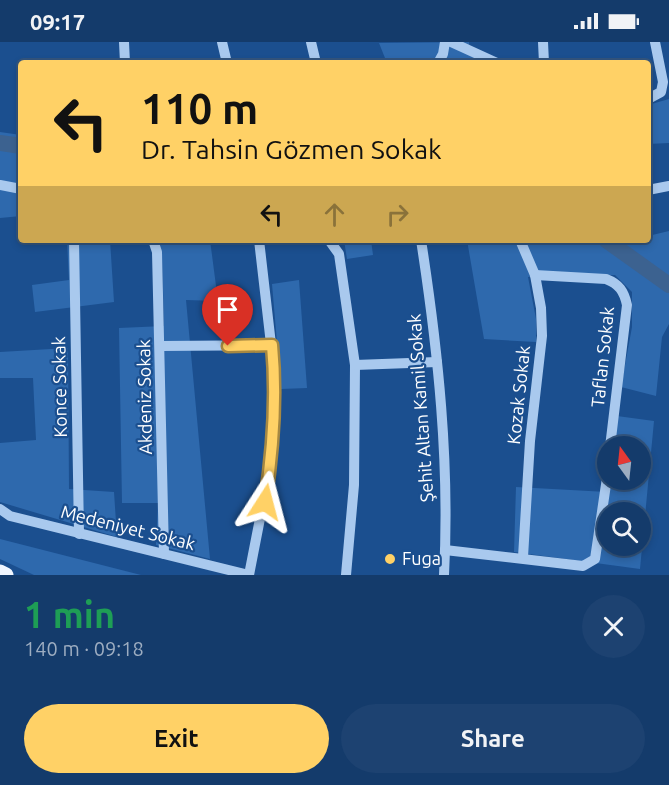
<!DOCTYPE html>
<html lang="en">
<head>
<meta charset="utf-8">
<style>
  body { margin:0; font-family:Ubuntu,sans-serif; background:#1d4271; color:#f1f3f6; height:100vh; display:flex; flex-direction:column; font-size:22px; white-space:nowrap }
  * { box-sizing:border-box; margin:0 }
  p { font-size:20px; color:#9dadc1 }
  .icon { flex:none; width:33px; height:33px; fill:none; stroke:currentColor; stroke-width:2; stroke-linecap:round; stroke-linejoin:round }
  .map { position:relative; height:533px; overflow:hidden }
  .details { display:flex; flex-direction:column; background:#143b6b; flex:1 }
  .details>* { flex:none }
  .guide { position:absolute; left:18px; top:18px; width:633px; height:183px; border-radius:6px; box-shadow:0 3px 9px #0003,0 0 0 2px #33557e; background:#ffd166; color:#111; overflow:hidden }
  .needle { width:39px; rotate:345deg }
  .fabs { position:absolute; left:597px; top:394px; display:grid; gap:12px }
  .fabs a { display:grid; place-items:center; width:54px; height:54px; border-radius:50%; background:#143b6b; box-shadow:0 3px 9px #0003,0 0 0 2px #33557e; font-size:30px }
  .pin { position:absolute; display:grid; place-items:center; width:51px; height:51px; color:#fff; margin:-62px -26px; border-radius:50% 50% 50% 0; rotate:-45deg; box-shadow:0 0 6px #0007 }
  .pin .icon { rotate:45deg }
  .me { position:absolute; width:66px; margin:-33px; rotate:9deg; stroke-linejoin:round; filter:drop-shadow(0 0 4px #0008) }
  .turn { display:flex; align-items:center; gap:21px; height:126px; padding:0 24px; font-size:27px }
  .turn .icon { width:78px; height:78px; stroke-width:2.5 }
  .turn b { display:block; font-size:42px; line-height:51px }
  .lanes { display:flex; align-items:center; height:57px; padding:0 24px; background:#0003; justify-content:center; gap:30px; direction:ltr }
  .lanes .off { opacity:.35 }
  .round { display:grid; place-items:center; flex:none; width:63px; height:63px; border-radius:32px; background:#1d4271 }
  .overview { display:flex; align-items:center; justify-content:space-between; height:102px; padding:0 24px }
  h1 { font-size:36px; font-weight:700; line-height:45px; color:#1e9e55 }
  .action { display:flex; gap:12px; margin-top:auto; padding:12px 24px }
  .action a { flex:1; height:69px; border-radius:36px; background:#ffd166; color:#111; font-size:24px; font-weight:700; line-height:69px; text-align:center }
  .action a+a { background:#1d4271; color:#f1f3f6 }
  .status { display:flex; justify-content:space-between; align-items:center; height:42px; padding:0 30px; background:#143b6b; direction:ltr }
  .status svg { height:16px; fill:currentColor }
  .map>svg:first-child { display:block }
</style>
</head>
<body>
<div class="status"><b>09:17</b><svg viewBox="0 0 49 12"><path d="M0 12V9h3v3zM5 12V6h3v6zM10 12V3h3v9zM15 12V0h3v12zM26 1h20v11H26zM47 4h2v5h-2z"/></svg></div>
<div class="map">
<svg width="669" height="533" viewBox="0 0 669 533">
  <rect width="100%" height="100%" fill="#1b4f8f"/>
  <g fill="#2e69ad" fill-rule="evenodd">
    <path d="M469 0 470 11 488 21H387L379 1Z"/>
    <path d="M669 57V101L648 102V63Z"/>
    <path d="M0 90 21 93V174L0 176Z"/>
    <path d="M669 189V282L662 295 656 354 621 345 632 285V250L615 233 528 235 536 277V300L484 297 467 198H648V194Z"/>
    <path d="M67 198H110L114 260 35 270 32 243 69 238Z"/>
    <path d="M147 198H210L218 259 186 258 210 517 156 503 158 461H122L119 286 164 284 162 213Z"/>
    <path d="M344 198H371L373 213 347 217Z"/>
    <path d="M299 238 307 346 281 347 272 242Z"/>
    <path d="M68 306 69 447 114 450 117 495 0 460V401L36 398 33 336H0V310Z"/>
    <path d="M617 374 654 379 640 527 514 510 516 445 607 450 609 438H640V405H613ZM608 471H640V504H608Z"/>
    <path d="M0 497 141 533H34L0 517Z"/>
  </g>
  <g fill="none" stroke-linecap="round" stroke-linejoin="round">
    <g stroke="#3c6290" stroke-width="16">
      <path d="M0 101 21 104"/>
      <path d="M606 198 669 243"/>
    </g>
    <g stroke="#a9c9ee" stroke-width="10">
      <path d="M124 0 125 21"/>
      <path d="M222 0 227 21"/>
      <path d="M311 0 316 21"/>
      <path d="M451 0 497 21"/>
      <path d="M543 0 544 21"/>
      <path d="M438 21 443 12 445 0"/>
      <path d="M648 57 661 50 663 40 655 0"/>
      <path d="M0 143 21 147"/>
      <path d="M648 148 669 144"/>
      <path d="M74 198 79 492"/>
      <path d="M153 198 157 210 164 512"/>
      <path d="M329 198 339 212 355 323 354 443 346 533"/>
      <path d="M421 198C438 308 450 421 444 533"/>
      <path d="M520 198 535 233 541 266 542 294 530 399 523 515"/>
      <path d="M535 233 606 237C619 242 624 249 627 263L610 405"/>
      <path d="M162 304 271 303"/>
      <path d="M355 323 437 320"/>
      <path d="M0 467 10 474 249 533 272 415 275 337 259 198"/>
      <path d="M445 508 583 524 595 517 608 429"/>
    </g>
    <path stroke="#f0f6ff" stroke-width="15" d="M0 530 6 533"/>
  </g>
  <g fill="none" stroke-linecap="round" stroke-linejoin="round">
    <g stroke="#a68842" stroke-width="15">
      <path id="route" d="M228 304 272 303C277 356 273 408 265 460"/>
    </g>
    <use href="#route" stroke="#ffd166" stroke-width="10"/>
  </g>
  <circle fill="#ffd166" stroke="#1b4f8f" stroke-width="2" cx="390" cy="517" r="6"/>
  <g text-anchor="middle" stroke-width="4.5" stroke-linejoin="round" paint-order="stroke">
    <g font-size="18" fill="#fff" stroke="#1b4f8f">
      <text transform="translate(603 315) rotate(-84)" y="6">Taflan Sokak</text>
      <text transform="translate(60 345) rotate(-91)" y="6">Konce Sokak</text>
      <text transform="translate(519 353) rotate(-84)" y="6">Kozak Sokak</text>
      <text transform="translate(145 355) rotate(-91)" y="6">Akdeniz Sokak</text>
      <text transform="translate(421 366) rotate(-94)" y="6">Şehit Altan Kamil Sokak</text>
      <text transform="translate(128 486) rotate(14)" y="6">Medeniyet Sokak</text>
    </g>
    <g font-size="18" fill="#fff" stroke="#1b4f8f" text-anchor="start">
      <text x="402" y="523">Fuga</text>
    </g>
  </g>
</svg>
<div class="fabs">
<a><svg class="needle" viewBox="-14 -14 28 28"><path d="M0-13l5 13h-10z" fill="#e53935"/><path d="M0 13l5-13h-10z" fill="#9dadc1"/></svg></a>
<a><svg class="icon" aria-label="search" viewBox="0 0 24 24"><circle cx="10" cy="10" r="6"/><path d="M15 15l6 6"/></svg></a>
</div>
<div class="pin" style="left:228px;top:304px;background:#d93025"><svg class="icon" aria-label="arrive" viewBox="0 0 24 24"><path d="M6 21V4h12l-3 4 3 4H6"/></svg></div>
<svg class="me" style="left:265px;top:460px" viewBox="-20 -20 40 40"><path d="M0-17L14 15 0 8-14 15z" fill="#ffd166" stroke="#fff" stroke-width="4"/></svg>
<div class="guide">
<div class="turn"><svg class="icon" aria-label="left" viewBox="0 0 24 24"><path d="M17 20v-9H6M10 6l-5 5 5 5"/></svg><div><b>110 m</b>Dr. Tahsin Gözmen Sokak</div></div>
<div class="lanes"><svg class="icon" aria-label="left" viewBox="0 0 24 24"><path d="M17 20v-9H6M10 6l-5 5 5 5"/></svg><svg class="icon off" aria-label="ahead" viewBox="0 0 24 24"><path d="M12 20V5M6 11l6-6 6 6"/></svg><svg class="icon off" aria-label="right" viewBox="0 0 24 24"><path d="M7 20v-9h11M14 6l5 5-5 5"/></svg></div>
</div>
</div>
<section class="details">
<div class="overview"><div><h1>1 min</h1><p>140 m · 09:18</p></div><a class="round"><svg class="icon" aria-label="close" viewBox="0 0 24 24"><path d="M6 6l12 12M18 6L6 18"/></svg></a></div>
<div class="action"><a>Exit</a><a>Share</a></div>
</section>
</body>
</html>
